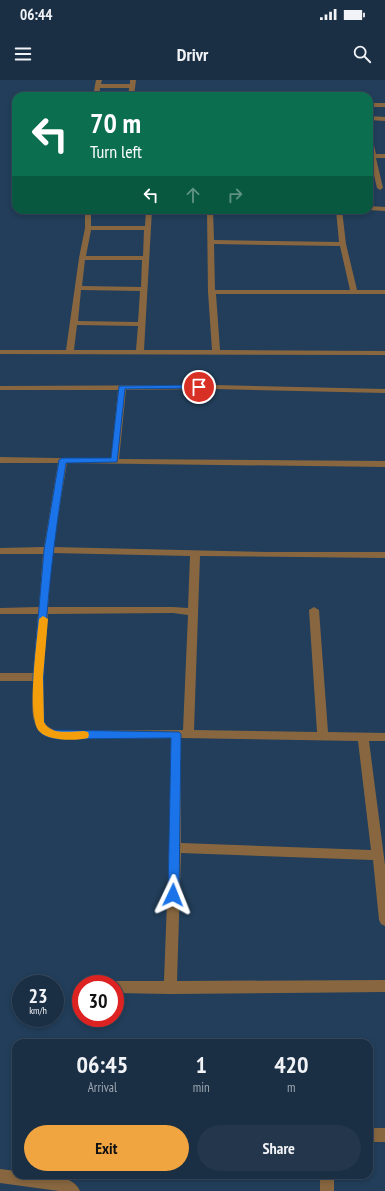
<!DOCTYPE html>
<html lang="en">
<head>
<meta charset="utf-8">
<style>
  body { margin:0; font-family:"PT Sans Narrow",sans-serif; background:#23364b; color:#f1f3f6; height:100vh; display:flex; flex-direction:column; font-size:15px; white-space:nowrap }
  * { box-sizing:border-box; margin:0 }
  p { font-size:13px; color:#9fa8b2 }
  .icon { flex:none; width:22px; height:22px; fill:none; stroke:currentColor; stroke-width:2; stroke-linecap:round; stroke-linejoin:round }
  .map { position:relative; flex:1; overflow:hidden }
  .details { position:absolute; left:12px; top:959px; width:361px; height:140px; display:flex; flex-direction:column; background:#1a2e44; border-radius:12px; box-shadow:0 2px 6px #0003,0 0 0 1px #384a5d }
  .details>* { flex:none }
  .top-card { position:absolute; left:12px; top:12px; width:361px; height:122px; border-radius:12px; box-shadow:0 2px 6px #0003,0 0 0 1px #384a5d; background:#0b6e4f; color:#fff; overflow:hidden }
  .speed { position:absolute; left:12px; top:895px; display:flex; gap:8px; font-size:20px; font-weight:700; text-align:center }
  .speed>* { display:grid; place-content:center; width:52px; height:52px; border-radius:50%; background:#1a2e44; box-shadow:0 2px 6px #0003,0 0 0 1px #384a5d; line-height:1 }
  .speed small { font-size:10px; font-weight:400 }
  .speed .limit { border:6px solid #d22; background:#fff; color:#111 }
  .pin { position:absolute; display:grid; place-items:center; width:34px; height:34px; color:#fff; margin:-17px; border:2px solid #fff; border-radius:50%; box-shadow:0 1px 4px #0007 }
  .me { position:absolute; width:44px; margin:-22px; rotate:2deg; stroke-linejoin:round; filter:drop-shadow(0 0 3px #0008) }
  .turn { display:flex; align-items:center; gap:14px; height:84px; padding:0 12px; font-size:18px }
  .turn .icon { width:52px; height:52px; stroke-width:2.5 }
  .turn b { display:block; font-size:28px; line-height:34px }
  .lanes { display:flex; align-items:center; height:38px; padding:0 12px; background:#0003; justify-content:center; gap:20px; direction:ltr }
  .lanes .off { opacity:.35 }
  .eta { display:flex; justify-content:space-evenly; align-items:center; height:68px; text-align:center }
  .eta b { font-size:24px; font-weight:700; line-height:28px }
  .cta { display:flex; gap:8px; margin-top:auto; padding:8px 12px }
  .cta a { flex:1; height:46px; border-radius:24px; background:#f1a540; color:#111; font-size:16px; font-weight:700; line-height:46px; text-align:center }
  .cta a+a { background:#23364b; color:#f1f3f6 }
  .status { display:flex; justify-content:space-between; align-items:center; height:28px; padding:0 20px; background:#1a2e44; direction:ltr }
  .status svg { height:11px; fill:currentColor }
  header { display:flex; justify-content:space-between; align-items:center; height:52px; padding:0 12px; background:#1a2e44; font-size:18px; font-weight:700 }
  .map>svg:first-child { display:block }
</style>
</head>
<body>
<div class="status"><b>06:44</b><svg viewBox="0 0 49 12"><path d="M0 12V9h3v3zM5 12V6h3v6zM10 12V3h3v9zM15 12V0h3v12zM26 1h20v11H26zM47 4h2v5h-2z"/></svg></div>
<header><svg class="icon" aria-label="menu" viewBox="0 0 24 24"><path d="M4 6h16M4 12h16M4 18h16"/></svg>Drivr<svg class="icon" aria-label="search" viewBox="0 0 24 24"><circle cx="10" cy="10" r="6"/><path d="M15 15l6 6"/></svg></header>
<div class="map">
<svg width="385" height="1111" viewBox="0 0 385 1111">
  <rect width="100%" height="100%" fill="#223e5a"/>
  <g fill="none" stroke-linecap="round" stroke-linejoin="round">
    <g fill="#886740" fill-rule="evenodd">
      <path d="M96 0H102L101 4H130V0H136L134 16H128L129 8H100L99 16H93Z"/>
      <rect x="369" y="23" width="16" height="4"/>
      <path d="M369 36 385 37V41L369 40Z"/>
      <path d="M369 55 372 57 376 74H385V78H376L383 108 380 110 377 108 370 78H369Z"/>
      <path d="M369 126 385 127V131L369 130Z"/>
      <path d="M85 130H91V146H145L146 130H152L144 270H212L208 212 207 130H213L214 160 339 162 336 130H342L346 164 357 210H385V214H216L220 270 385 271V275L0 274V270H66L79 178 85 148ZM91 150H144L143 176H86ZM214 164 340 166 350 210H215ZM85 180H142L141 207 82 206ZM81 210 140 211 138 242 78 241ZM77 245 138 246 136 270H74Z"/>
      <path d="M214 305 385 309V313L214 309 126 310 119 379 385 381V387L67 383 53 467 267 472H385V478L200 476 194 650 317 652 309 530 314 527 319 530 328 652 385 653V661H369L385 785V846L381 844 379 840 373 780 181 773 177 901 385 900V912L170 914 115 913V904H110L115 901H164L169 768 171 658 56 659C50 658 43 656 39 651 29 639 33 616 33 601H0V593H33L38 534H0V528L39 527 43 474H0V468L44 467 58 383H0V377L111 379 118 310H0V306ZM52 473 190 476 188 528 173 527H48ZM173 533 188 535 183 650 56 651 47 646 44 642 43 597 48 534ZM181 658 358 661 371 770 181 763Z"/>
      <rect x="369" y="1048" width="16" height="14"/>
      <path d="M0 1089 16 1091V1095C34 1095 72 1091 80 1111H59L0 1103Z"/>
      <rect x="320" y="1095" width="14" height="16"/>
    </g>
  </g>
  <path fill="#1a73e8" stroke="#114b97" d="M199 305 202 307 201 308 125 309 117 382 66 383C53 468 41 555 44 642L47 647 52 650 179 652 181 654 179 815 177 818 173 820 169 818 168 815 171 658 56 659 45 656 40 652 35 642 33 597 44 470 59 380 62 378H111L119 306Z"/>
  <path fill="#f59e0b" d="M43 536 48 539 43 597 44 642C51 656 71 651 84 651L88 652 89 655 88 658C77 661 48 661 40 652 26 638 37 561 39 539Z"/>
</svg>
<div class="speed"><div>23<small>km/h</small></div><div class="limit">30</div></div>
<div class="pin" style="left:199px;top:307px;background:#d93025"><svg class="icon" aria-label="arrive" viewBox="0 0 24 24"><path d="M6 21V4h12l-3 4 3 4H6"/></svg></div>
<svg class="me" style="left:173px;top:815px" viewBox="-20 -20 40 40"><path d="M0-17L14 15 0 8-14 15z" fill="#1a73e8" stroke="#fff" stroke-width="4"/></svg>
<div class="top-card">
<div class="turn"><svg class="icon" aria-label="left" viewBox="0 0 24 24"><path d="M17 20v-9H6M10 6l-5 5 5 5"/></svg><div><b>70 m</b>Turn left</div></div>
<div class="lanes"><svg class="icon" aria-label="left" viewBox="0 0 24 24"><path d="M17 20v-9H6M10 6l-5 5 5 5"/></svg><svg class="icon off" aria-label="ahead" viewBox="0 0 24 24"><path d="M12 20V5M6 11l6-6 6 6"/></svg><svg class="icon off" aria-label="right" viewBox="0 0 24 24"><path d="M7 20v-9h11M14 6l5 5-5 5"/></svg></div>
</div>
<section class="details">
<div class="eta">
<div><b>06:45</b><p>Arrival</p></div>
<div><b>1</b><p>min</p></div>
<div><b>420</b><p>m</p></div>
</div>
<div class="cta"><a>Exit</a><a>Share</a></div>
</section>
</div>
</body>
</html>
